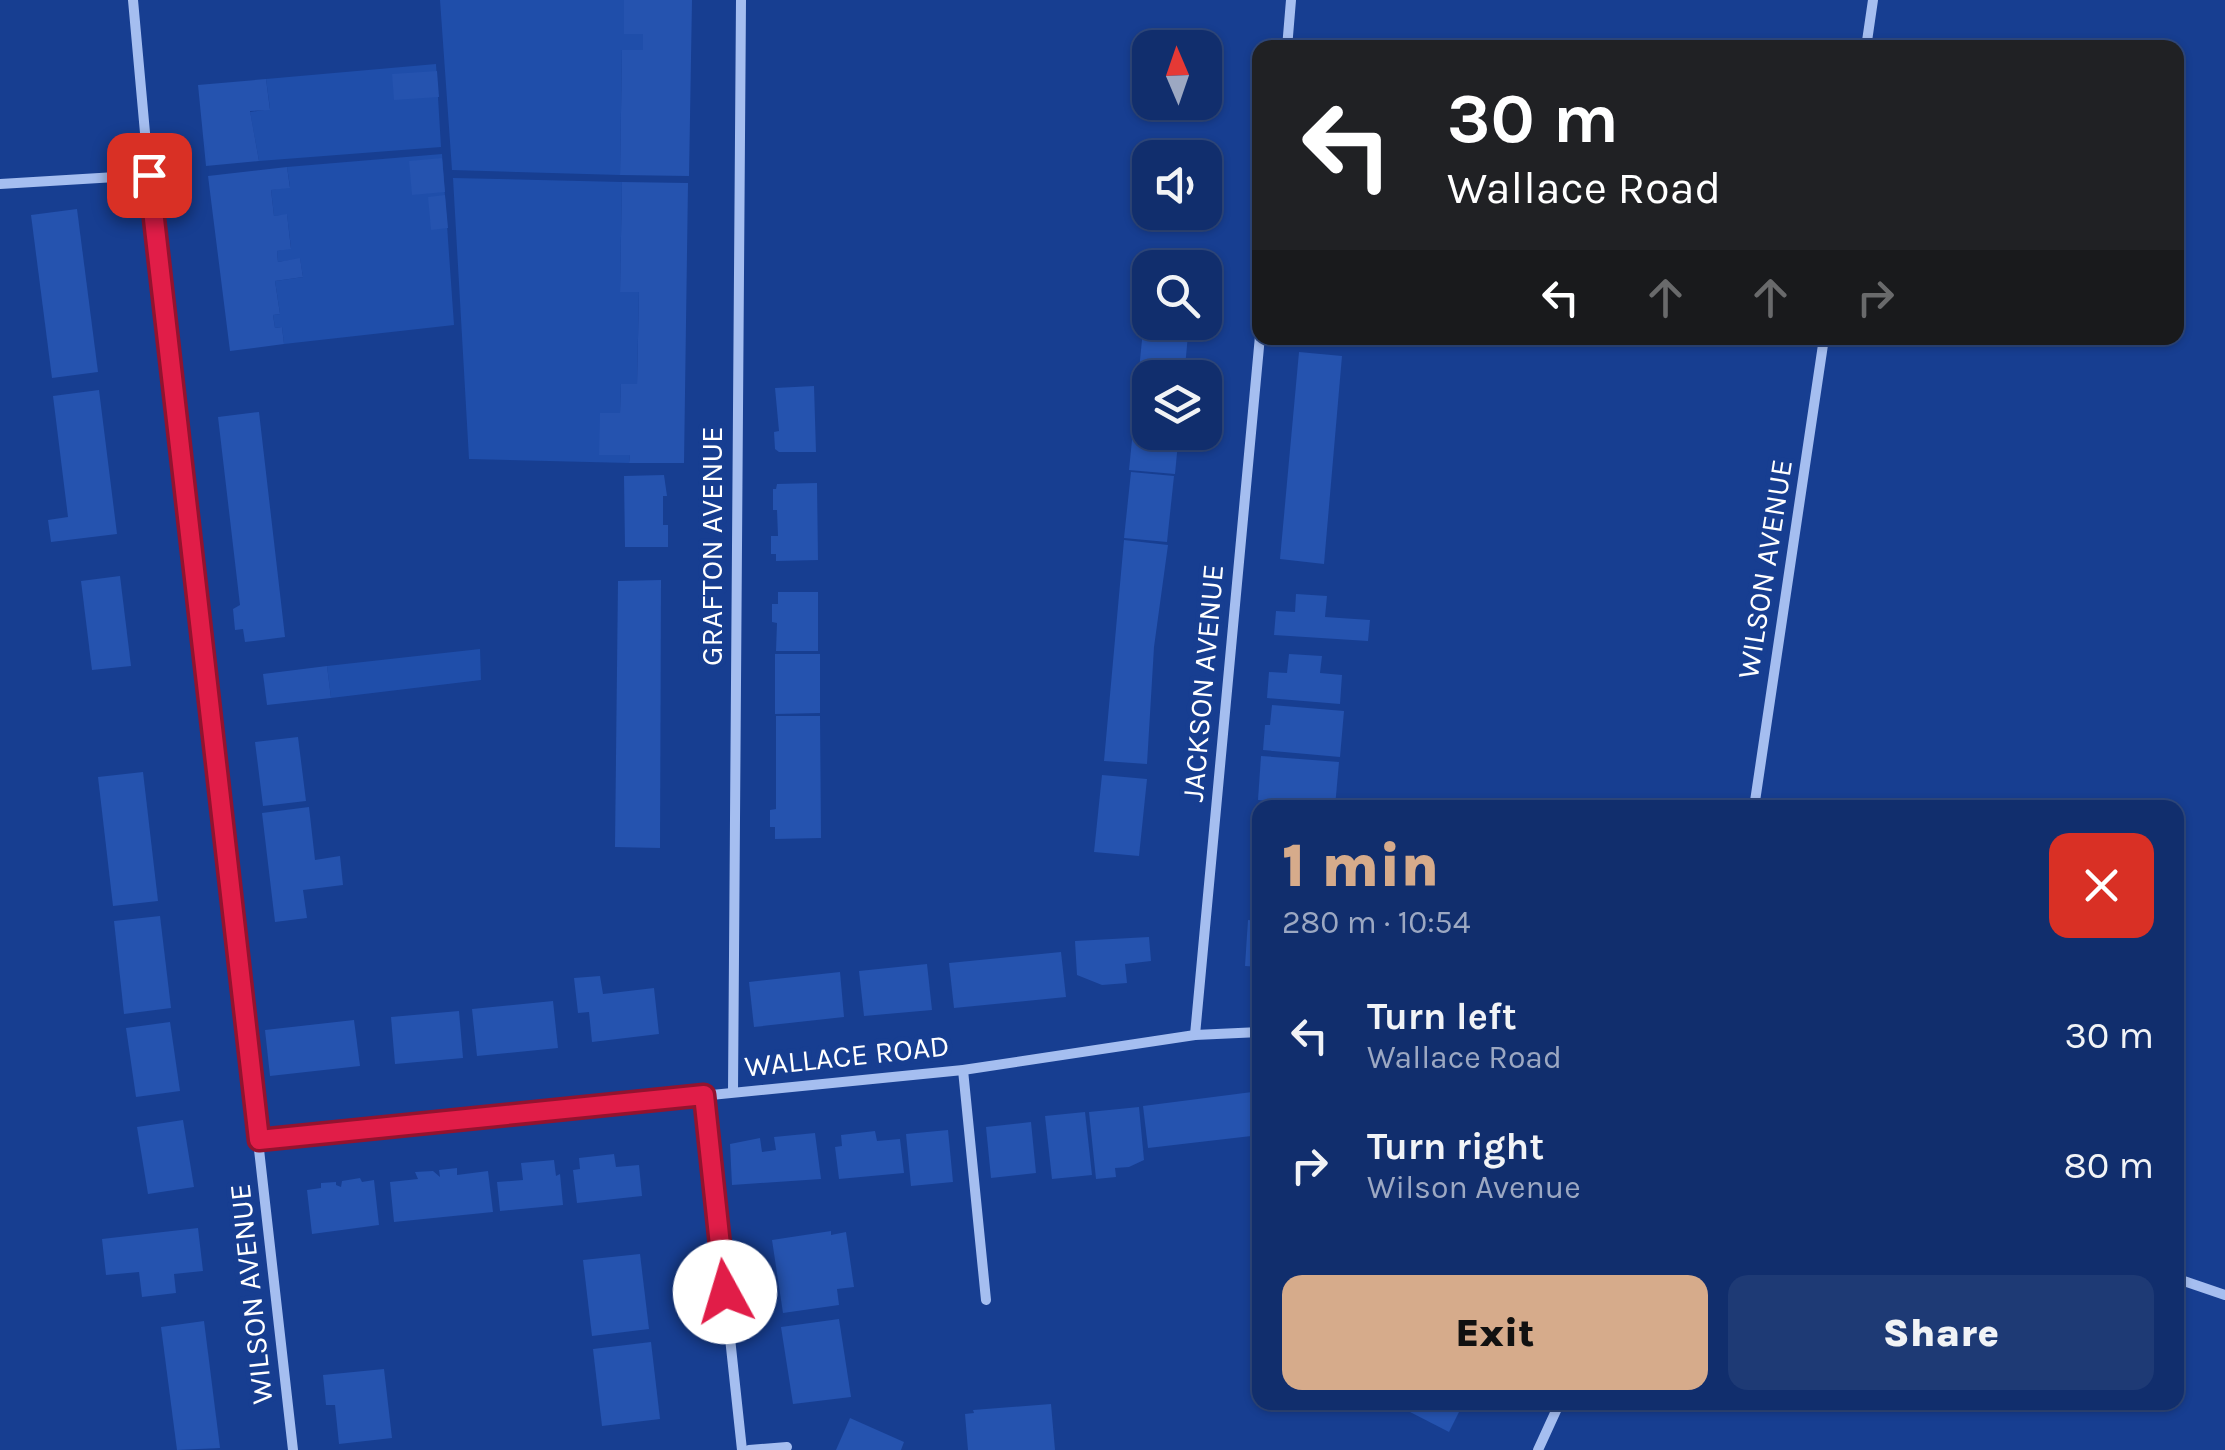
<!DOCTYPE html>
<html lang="en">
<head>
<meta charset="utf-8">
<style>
  body { margin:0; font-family:Karla,sans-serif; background:#1e3a75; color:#f1f3f6; height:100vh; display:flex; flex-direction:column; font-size:38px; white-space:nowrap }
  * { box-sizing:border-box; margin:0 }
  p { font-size:32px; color:#9ca8c2 }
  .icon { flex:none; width:55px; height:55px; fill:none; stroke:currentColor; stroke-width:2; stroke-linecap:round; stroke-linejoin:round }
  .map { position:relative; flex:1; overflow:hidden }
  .panel { position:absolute; left:1252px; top:800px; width:932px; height:610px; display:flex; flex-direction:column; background:#112e6d; border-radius:20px; box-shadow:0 2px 8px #0004,0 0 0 2px #304a80 }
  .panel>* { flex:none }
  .guide { position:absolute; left:1252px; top:40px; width:932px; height:305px; border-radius:20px; box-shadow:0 2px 8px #0004,0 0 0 2px #304a80; background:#202124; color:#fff; overflow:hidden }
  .needle { width:65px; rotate:358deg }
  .controls { position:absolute; left:1132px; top:30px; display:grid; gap:20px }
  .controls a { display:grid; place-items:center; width:90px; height:90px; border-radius:20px; background:#112e6d; box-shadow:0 2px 8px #0004,0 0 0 2px #304a80; font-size:50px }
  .pin { position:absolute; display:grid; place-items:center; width:85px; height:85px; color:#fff; margin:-42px; border-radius:20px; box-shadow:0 5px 15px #0006 }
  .me { position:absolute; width:110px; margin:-55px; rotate:354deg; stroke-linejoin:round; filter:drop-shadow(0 0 8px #0008) }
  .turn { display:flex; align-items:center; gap:35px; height:210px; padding:0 30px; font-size:45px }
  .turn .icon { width:130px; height:130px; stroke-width:2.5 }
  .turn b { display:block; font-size:70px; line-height:85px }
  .lanes { display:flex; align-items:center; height:95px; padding:0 30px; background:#0003; justify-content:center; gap:50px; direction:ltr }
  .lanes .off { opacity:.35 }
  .round { display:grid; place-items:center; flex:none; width:105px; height:105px; border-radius:20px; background:#1e3a75 }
  .summary { display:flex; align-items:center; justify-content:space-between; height:170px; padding:0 30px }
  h1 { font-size:60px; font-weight:800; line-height:75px; color:#d6ab8b }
  .primary-button { display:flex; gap:20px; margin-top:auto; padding:20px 30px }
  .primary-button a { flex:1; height:115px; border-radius:20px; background:#d6ab8b; color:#111; font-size:40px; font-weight:800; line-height:115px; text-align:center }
  .primary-button a+a { background:#1e3a75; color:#f1f3f6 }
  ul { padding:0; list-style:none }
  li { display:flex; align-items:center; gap:30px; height:130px; padding:0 30px }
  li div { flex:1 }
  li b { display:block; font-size:38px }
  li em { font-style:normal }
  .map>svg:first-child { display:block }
</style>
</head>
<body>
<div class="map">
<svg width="2225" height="1450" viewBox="0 0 2225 1450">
  <rect width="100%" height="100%" fill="#173e91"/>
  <g fill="#1f4eaa">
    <path d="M440 0H624V34H643V50H622L620 175 452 170Z"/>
    <path d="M436 64 441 147 259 161 250 112 270 109 266 79Z"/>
    <path d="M442 154 454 325 284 344 282 327 275 328 273 315 280 314 275 281 303 277 300 259 278 262 277 251 291 248 287 215 274 216 271 190 290 187 287 167Z"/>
    <path d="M453 178 622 182 620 292H639L637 384H621L620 413H600V455H630L629 463 469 459Z"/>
    <path d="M480 649 481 680 331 698 327 666Z"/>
  </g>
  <g fill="#2553af">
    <path d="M624 0H692L689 176 620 175 622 50H643V34H624Z"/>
    <path d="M437 71 439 97 394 100 392 74Z"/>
    <path d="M266 79 270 110 250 111 259 161 206 166 198 85Z"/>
    <path d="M442 158 445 192 412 195 409 161Z"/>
    <path d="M287 167 290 188 271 190 274 216 287 214 291 249 277 251 278 262 300 258 303 277 275 281 280 314 273 315 275 328 282 327 284 344 230 351 208 176Z"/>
    <path d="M622 182 688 183 684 463H629L630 455H599L600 413H620L621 384H637L639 292H620Z"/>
    <path d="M445 195 448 228 431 230 428 197Z"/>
    <path d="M77 209 98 372 52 378 31 215Z"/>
    <path d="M1144 320 1189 324 1184 378H1150V432H1179L1175 474 1129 470Z"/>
    <path d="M1299 352 1342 356 1324 564 1280 559Z"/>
    <path d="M814 386 816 452H779L775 449 774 432 779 431 775 388Z"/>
    <path d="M99 390 117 534 51 542 48 520 68 517 53 396Z"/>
    <path d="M259 412 285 637 245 642 243 629 235 630 233 609 240 605 218 417Z"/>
    <path d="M1131 472 1174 476 1167 542 1124 538Z"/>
    <path d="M664 475 667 496H663V525H668V547H625L624 476Z"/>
    <path d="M817 483 818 560 776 561V554H771V536H778L777 510H773V489H776L777 484Z"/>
    <path d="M1124 540 1168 545 1154 647 1147 764 1104 761Z"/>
    <path d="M120 576 131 666 92 670 81 581Z"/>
    <path d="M661 580 660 848 615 847 618 581Z"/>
    <path d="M778 592H818V651H776L777 623 772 622V604H778Z"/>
    <path d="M1296 594 1327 596 1325 617 1370 620 1368 641 1274 635 1276 611 1295 612Z"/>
    <path d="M775 654H820V713L775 714Z"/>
    <path d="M1289 654 1322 656 1320 673 1342 675 1340 704 1267 698 1269 672 1287 673Z"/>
    <path d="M327 666 331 698 267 705 263 674Z"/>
    <path d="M1272 705 1344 711 1340 757 1263 750 1265 725H1270Z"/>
    <path d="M776 716H820L821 838 775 839V827H770V810L776 809Z"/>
    <path d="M298 737 306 801 263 806 255 742Z"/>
    <path d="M1261 756 1339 762 1335 807 1258 800Z"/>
    <path d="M143 772 158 901 113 906 98 777Z"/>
    <path d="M1102 775 1147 779 1139 856 1094 852Z"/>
    <path d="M309 807 315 860 340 856 343 885 303 890 307 918 275 922 262 813Z"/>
    <path d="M160 916 171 1008 124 1014 114 921Z"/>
    <path d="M1248 920 1260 921V967L1245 966Z"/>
    <path d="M1149 937 1151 961 1125 964 1127 983 1102 985 1077 975 1075 941Z"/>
    <path d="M1061 952 1066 997 954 1008 949 963Z"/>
    <path d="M927 964 932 1010 864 1016 859 971Z"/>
    <path d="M840 972 844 1017 754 1027 749 982Z"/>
    <path d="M600 976 603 994 654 988 659 1034 592 1042 589 1012 578 1013 574 978Z"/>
    <path d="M553 1001 558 1048 477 1056 472 1009Z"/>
    <path d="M459 1011 463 1058 395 1064 391 1017Z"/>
    <path d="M354 1020 360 1066 270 1076 265 1030Z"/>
    <path d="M170 1022 180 1091 136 1097 126 1028Z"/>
    <path d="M1260 1091V1135L1148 1148 1143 1106Z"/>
    <path d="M1139 1107 1144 1160 1129 1167 1115 1168 1116 1177 1096 1179 1089 1112Z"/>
    <path d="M1085 1112 1092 1175 1052 1179 1045 1116Z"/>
    <path d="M183 1120 194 1187 148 1194 137 1127Z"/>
    <path d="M1031 1122 1036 1173 991 1178 986 1127Z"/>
    <path d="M948 1130 953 1182 911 1186 906 1134Z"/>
    <path d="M875 1131 877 1141 900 1139 904 1173 839 1179 835 1147 842 1146 841 1135Z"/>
    <path d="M815 1133 821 1179 732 1185 730 1144 760 1138 762 1152 776 1150 774 1137Z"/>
    <path d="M614 1154 616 1167 639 1165 642 1196 577 1203 573 1170 580 1169 579 1158Z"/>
    <path d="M554 1160 556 1176 560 1174 563 1205 500 1211 497 1182 523 1180 521 1163Z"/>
    <path d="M457 1168V1175L488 1171 493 1212 394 1222 390 1182 418 1179 415 1172 433 1171 440 1177 439 1170Z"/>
    <path d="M360 1178 362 1182 374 1180 379 1225 312 1234 307 1190 321 1188V1183L336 1182V1185L341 1187 342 1181Z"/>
    <path d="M198 1228 203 1271 174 1274 176 1293 142 1297 139 1272 106 1275 102 1239Z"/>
    <path d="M831 1231V1235L846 1232 854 1287 837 1289 839 1305 783 1313 772 1240Z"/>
    <path d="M640 1254 649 1329 592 1336 583 1260Z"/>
    <path d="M839 1319 851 1397 793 1404 781 1327Z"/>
    <path d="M204 1321 220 1448 177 1450 161 1327Z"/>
    <path d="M651 1342 660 1419 602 1426 593 1349Z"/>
    <path d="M384 1369 392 1438 339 1444 335 1405H326L323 1375Z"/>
    <path d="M1414 1402H1464L1449 1432 1410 1412Z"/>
    <path d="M1051 1404 1055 1450H968L965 1414 974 1413 973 1410Z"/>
    <path d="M850 1418 904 1442 901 1450H836Z"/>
  </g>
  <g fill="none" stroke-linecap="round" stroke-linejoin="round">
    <g stroke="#a5bef0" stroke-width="10">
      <path d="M133 0 149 177 293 1450"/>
      <path d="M1287 48 1291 0"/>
      <path d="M1866 48 1873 0"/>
      <path d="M0 184 149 175"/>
      <path d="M1754 808 1824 338"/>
      <path d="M1195 1035 1260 336"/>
      <path d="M963 1070 986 1300"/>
      <path d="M733 1092 741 0"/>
      <path d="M704 1095 742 1450"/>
      <path d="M259 1140 963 1070 1195 1035 1260 1032"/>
      <path d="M2178 1279 2225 1295"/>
      <path d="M749 1450 787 1447"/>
      <path d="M1538 1450 1560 1402"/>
    </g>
  </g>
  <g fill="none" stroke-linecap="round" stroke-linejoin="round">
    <g stroke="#92132f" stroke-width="25">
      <path id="route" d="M149 175 259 1140 704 1095 725 1292"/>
    </g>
    <use href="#route" stroke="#e11d48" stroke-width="18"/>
  </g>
  <g text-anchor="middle" stroke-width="10" stroke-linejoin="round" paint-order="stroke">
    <g font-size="30" fill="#fff" stroke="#173e91">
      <text transform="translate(712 546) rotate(-90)" y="10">GRAFTON AVENUE</text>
      <text transform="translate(1765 569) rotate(-81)" y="10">WILSON AVENUE</text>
      <text transform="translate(1203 683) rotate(-85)" y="10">JACKSON AVENUE</text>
      <text transform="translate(847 1056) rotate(-6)" y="10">WALLACE ROAD</text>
      <text transform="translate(251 1294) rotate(-96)" y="10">WILSON AVENUE</text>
    </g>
  </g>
</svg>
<div class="controls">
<a><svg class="needle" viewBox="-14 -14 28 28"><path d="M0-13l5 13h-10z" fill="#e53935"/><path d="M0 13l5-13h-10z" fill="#9ca8c2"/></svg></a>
<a><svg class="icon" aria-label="sound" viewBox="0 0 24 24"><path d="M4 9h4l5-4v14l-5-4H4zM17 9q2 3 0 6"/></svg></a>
<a><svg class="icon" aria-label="search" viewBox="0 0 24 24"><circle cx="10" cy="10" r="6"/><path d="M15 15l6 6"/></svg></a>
<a><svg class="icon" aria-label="layers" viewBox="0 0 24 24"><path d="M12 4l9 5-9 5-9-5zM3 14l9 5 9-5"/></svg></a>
</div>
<div class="pin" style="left:149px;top:175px;background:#d93025"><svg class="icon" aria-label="arrive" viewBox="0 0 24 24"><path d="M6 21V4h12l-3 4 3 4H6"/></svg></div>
<svg class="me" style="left:725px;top:1292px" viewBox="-20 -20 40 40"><circle r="19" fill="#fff"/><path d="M0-13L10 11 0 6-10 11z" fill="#e11d48"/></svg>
<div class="guide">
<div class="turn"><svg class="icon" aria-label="left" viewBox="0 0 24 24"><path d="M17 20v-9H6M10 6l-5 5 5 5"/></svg><div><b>30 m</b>Wallace Road</div></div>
<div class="lanes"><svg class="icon" aria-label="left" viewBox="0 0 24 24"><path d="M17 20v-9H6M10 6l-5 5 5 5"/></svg><svg class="icon off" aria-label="ahead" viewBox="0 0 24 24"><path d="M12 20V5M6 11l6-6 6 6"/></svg><svg class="icon off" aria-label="ahead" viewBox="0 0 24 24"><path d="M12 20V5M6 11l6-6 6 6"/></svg><svg class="icon off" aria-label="right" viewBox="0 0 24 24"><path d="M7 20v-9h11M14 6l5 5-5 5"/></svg></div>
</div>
<section class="panel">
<div class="summary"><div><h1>1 min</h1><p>280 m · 10:54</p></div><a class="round" style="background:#d93025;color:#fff"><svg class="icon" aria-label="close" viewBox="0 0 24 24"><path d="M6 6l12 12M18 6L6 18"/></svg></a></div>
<ul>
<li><svg class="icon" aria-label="left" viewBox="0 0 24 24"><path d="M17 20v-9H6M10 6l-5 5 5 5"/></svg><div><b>Turn left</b><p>Wallace Road</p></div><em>30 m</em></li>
<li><svg class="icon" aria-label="right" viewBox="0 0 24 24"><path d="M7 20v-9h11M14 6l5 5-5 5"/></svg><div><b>Turn right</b><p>Wilson Avenue</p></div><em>80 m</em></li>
</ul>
<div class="primary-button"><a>Exit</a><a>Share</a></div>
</section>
</div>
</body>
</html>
